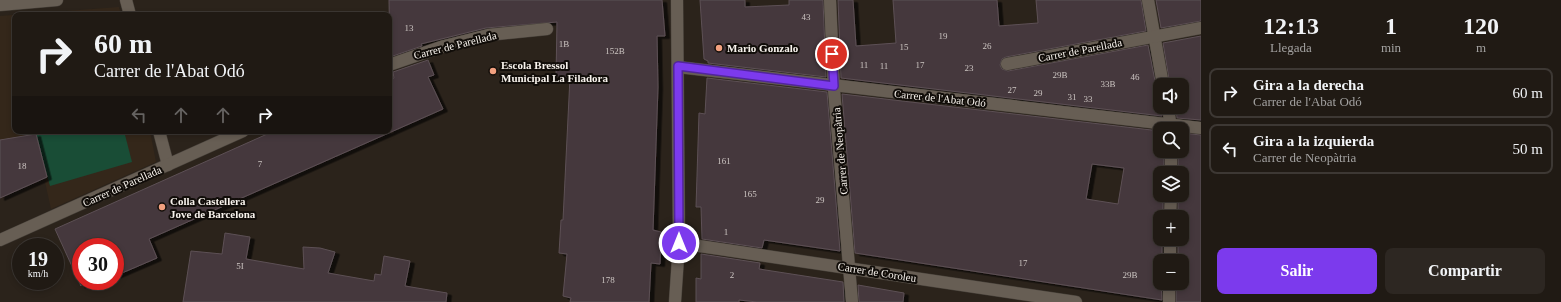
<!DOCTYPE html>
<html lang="es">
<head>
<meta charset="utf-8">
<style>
  body { margin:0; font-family:Georgia,serif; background:#2d2722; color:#f1f3f6; height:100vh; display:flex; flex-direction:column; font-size:15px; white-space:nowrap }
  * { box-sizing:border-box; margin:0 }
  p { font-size:13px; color:#a2a1a0 }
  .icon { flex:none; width:22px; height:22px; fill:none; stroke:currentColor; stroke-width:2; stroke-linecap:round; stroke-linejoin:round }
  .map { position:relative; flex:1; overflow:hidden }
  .panel { display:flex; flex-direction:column; background:#201a14; width:360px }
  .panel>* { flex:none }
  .top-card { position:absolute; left:12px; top:12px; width:380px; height:122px; border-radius:8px; box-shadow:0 2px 6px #0003,0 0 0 1px #3d3834; background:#201a14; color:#f1f3f6; overflow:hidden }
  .tools { position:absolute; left:1153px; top:78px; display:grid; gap:8px }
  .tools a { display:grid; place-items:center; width:36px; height:36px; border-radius:8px; background:#201a14; box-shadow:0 2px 6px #0003,0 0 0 1px #3d3834; font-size:20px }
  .speed { position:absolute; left:12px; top:238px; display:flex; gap:8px; font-size:20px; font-weight:700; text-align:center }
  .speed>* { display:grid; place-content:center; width:52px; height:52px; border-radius:50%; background:#201a14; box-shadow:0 2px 6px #0003,0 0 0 1px #3d3834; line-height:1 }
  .speed small { font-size:10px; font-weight:400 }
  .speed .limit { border:6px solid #d22; background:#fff; color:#111 }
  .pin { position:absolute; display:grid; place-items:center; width:34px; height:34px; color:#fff; margin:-17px; border:2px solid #fff; border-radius:50%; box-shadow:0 1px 4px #0007 }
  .me { position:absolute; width:44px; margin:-22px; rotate:0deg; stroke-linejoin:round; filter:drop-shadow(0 0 3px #0008) }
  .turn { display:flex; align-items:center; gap:14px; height:84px; padding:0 16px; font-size:18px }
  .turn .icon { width:52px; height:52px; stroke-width:2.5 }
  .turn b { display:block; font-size:28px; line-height:34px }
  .lanes { display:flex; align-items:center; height:38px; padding:0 16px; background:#0003; justify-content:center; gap:20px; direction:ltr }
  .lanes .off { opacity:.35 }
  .eta { display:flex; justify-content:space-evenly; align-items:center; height:68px; text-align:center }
  .eta b { font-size:24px; font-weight:800; line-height:28px }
  .button { display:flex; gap:8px; margin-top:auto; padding:8px 16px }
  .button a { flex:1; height:46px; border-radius:8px; background:#7c3aed; color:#fff; font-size:16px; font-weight:800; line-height:46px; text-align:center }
  .button a+a { background:#2d2722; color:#f1f3f6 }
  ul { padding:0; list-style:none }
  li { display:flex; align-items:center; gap:12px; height:50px; margin:0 8px 6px; padding:0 8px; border:2px solid #3d3834; border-radius:8px }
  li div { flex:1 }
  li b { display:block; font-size:15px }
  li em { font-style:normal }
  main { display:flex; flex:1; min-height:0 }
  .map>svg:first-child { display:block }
</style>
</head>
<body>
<main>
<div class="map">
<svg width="1201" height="302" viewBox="0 0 1201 302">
  <defs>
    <filter id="shadow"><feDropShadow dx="4.5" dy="2.5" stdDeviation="0" flood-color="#0009"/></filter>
  </defs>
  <rect width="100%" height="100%" fill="#2b231b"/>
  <path fill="#34271a" d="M119 7 121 15H15V131H150L156 162 51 209 45 182 47 176 40 149 0 156V16Z"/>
  <path fill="#194d36" d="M35 131H124L132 162 50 186Z"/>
  <g fill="#45383d" stroke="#5d5055" fill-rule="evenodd" filter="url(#shadow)">
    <path d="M389 0H662L665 36H657L658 87 653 230 661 232 660 264 651 263 649 302H570L571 298 563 296 567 254 559 253 561 220H563L570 77 556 76 557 22 486 28 421 44 422 46 390 57Z"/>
    <path d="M700 0H745V7L789 5V0H823L826 77 708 63V61L704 59Z"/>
    <path d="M838 0H853L856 46 896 43 893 0H997L999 26 1038 23 1036 0H1141L1146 31 1006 57 1002 59 1000 65 1002 69 1008 71 1148 45 1156 86 1160 92 1162 116 841 78Z"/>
    <path d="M1156 0H1201V21L1161 28Z"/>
    <path d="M1201 36V120L1177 118 1176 107H1182V85H1170L1163 43Z"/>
    <path d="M428 60 434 75 428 77 443 109 149 239 157 258 115 276V247H81V286L55 229 274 131H389V80L394 78 393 72Z"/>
    <path d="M707 78 827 92 840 251 764 240 762 248 702 239 701 207H696L699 113 705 114Z"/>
    <path d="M842 94 1160 131V151H1164V173H1160V195H1163V217H1160V239H1162V261H1160L1162 300 855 253ZM1092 164 1124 168 1118 204 1086 199Z"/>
    <path d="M1182 133 1201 135V302H1176V283H1182V261H1178V239H1182V217H1178V195H1182V173H1178V151H1182Z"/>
    <path d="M36 134 47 177 0 198V140Z"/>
    <path d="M225 233 250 237 246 259 304 269 303 247 320 248 335 252 328 273 374 281 375 274 381 275 384 256 410 261 405 286 447 293 446 302H183L191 251 222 254Z"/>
    <path d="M701 254 760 263 759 269 843 282 844 302H757L739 300V302H696V278L701 279Z"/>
    <path d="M858 285 904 293 903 302H859Z"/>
  </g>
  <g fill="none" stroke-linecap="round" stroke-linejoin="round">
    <g stroke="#453f38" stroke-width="13">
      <g id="street">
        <path d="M126 0 130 15"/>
        <path d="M830 0 834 90 852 302"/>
        <path d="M1148 0 1163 85"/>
        <path d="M0 5 57 0"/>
        <path d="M1007 64 1201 28"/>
        <path d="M389 65 444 46 488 35 547 29"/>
        <path d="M678 67 1201 128"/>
        <path d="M1168 107 1171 129"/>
        <path d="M159 131 168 165"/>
        <path d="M1171 173V151"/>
        <path d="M1170 217 1171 195"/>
        <path d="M0 240 243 131"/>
        <path d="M679 243 1076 302"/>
        <path d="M1170 261V239"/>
        <path d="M675 302 679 243 677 0"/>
        <path d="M1169 302V283"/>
      </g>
    </g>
    <use href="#street" stroke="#675e54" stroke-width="12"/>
  </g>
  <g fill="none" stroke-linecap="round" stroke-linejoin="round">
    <g stroke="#51269a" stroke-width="10">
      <path id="route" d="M679 243 678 66 834 86 832 54"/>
    </g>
    <use href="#route" stroke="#7c3aed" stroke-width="7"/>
  </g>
  <g fill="#f2a07f" stroke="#110d09" stroke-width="1.5">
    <circle cx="719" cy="48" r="4"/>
    <circle cx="493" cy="71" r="4"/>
    <circle cx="162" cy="207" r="4"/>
  </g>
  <g text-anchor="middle" stroke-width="4" stroke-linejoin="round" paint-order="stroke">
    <g font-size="9" fill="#cbc4c1">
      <text x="806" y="20">43</text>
      <text x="409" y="31">13</text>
      <text x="943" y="39">19</text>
      <text x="564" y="47">1B</text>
      <text x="987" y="49">26</text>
      <text x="904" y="50">15</text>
      <text x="615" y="54">152B</text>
      <text x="864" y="68">11</text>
      <text x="920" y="68">17</text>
      <text x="884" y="69">11</text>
      <text x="969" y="71">23</text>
      <text x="1060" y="78">29B</text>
      <text x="1135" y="80">46</text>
      <text x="1108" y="87">33B</text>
      <text x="1012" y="93">27</text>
      <text x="1038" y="96">29</text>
      <text x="1072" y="100">31</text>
      <text x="1088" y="102">33</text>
      <text x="724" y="164">161</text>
      <text x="260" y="167">7</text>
      <text x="22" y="169">18</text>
      <text x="750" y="197">165</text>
      <text x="820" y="203">29</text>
      <text x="726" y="235">1</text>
      <text x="1023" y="266">17</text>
      <text x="240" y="269">5I</text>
      <text x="732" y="278">2</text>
      <text x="1130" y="278">29B</text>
      <text x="608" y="283">178</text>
    </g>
    <g font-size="11" fill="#f8f3ed" stroke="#110d09">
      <text transform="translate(455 45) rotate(-14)" y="4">Carrer de Parellada</text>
      <text transform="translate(1080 50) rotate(-11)" y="4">Carrer de Parellada</text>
      <text transform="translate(940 98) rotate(6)" y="4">Carrer de l'Abat Odó</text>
      <text transform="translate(840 151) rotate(-95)" y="4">Carrer de Neopàtria</text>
      <text transform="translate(122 186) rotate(-24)" y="4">Carrer de Parellada</text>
      <text transform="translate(877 272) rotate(9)" y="4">Carrer de Coroleu</text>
    </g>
    <g font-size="11" font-weight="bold" fill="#f8f3ed" stroke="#110d09" text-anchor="start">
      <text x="727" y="52">Mario Gonzalo</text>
      <text x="501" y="69">Escola Bressol<tspan x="501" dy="13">Municipal La Filadora</tspan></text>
      <text x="170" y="205">Colla Castellera<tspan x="170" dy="13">Jove de Barcelona</tspan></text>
    </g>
  </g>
</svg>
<div class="tools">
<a><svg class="icon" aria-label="sound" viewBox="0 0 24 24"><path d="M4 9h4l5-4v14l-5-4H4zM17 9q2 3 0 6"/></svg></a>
<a><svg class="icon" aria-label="search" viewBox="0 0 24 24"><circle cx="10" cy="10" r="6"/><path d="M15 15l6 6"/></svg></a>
<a><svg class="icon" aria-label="layers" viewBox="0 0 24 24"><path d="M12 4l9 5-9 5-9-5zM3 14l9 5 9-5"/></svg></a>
<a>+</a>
<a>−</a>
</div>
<div class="speed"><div>19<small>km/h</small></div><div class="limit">30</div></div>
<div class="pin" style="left:832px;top:54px;background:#d93025"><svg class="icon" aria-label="arrive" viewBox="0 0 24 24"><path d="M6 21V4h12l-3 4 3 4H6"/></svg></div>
<svg class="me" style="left:679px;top:243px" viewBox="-20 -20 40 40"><circle r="17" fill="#7c3aed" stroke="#fff" stroke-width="3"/><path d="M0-11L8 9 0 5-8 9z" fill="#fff"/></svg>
<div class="top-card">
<div class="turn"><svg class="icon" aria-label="right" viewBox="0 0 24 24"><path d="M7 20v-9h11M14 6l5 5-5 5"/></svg><div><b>60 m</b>Carrer de l'Abat Odó</div></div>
<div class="lanes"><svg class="icon off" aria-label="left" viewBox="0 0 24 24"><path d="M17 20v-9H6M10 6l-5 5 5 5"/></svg><svg class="icon off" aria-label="ahead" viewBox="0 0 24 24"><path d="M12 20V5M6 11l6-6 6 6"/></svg><svg class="icon off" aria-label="ahead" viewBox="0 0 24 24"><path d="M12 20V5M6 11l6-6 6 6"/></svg><svg class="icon" aria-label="right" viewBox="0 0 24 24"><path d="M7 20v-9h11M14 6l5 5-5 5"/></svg></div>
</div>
</div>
<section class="panel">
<div class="eta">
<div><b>12:13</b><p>Llegada</p></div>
<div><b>1</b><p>min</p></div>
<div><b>120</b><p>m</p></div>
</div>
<ul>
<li><svg class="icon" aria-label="right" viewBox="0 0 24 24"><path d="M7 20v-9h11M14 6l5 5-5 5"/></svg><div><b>Gira a la derecha</b><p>Carrer de l'Abat Odó</p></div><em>60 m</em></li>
<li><svg class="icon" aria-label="left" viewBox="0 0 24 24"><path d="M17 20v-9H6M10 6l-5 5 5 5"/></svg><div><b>Gira a la izquierda</b><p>Carrer de Neopàtria</p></div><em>50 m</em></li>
</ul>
<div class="button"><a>Salir</a><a>Compartir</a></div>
</section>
</main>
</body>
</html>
